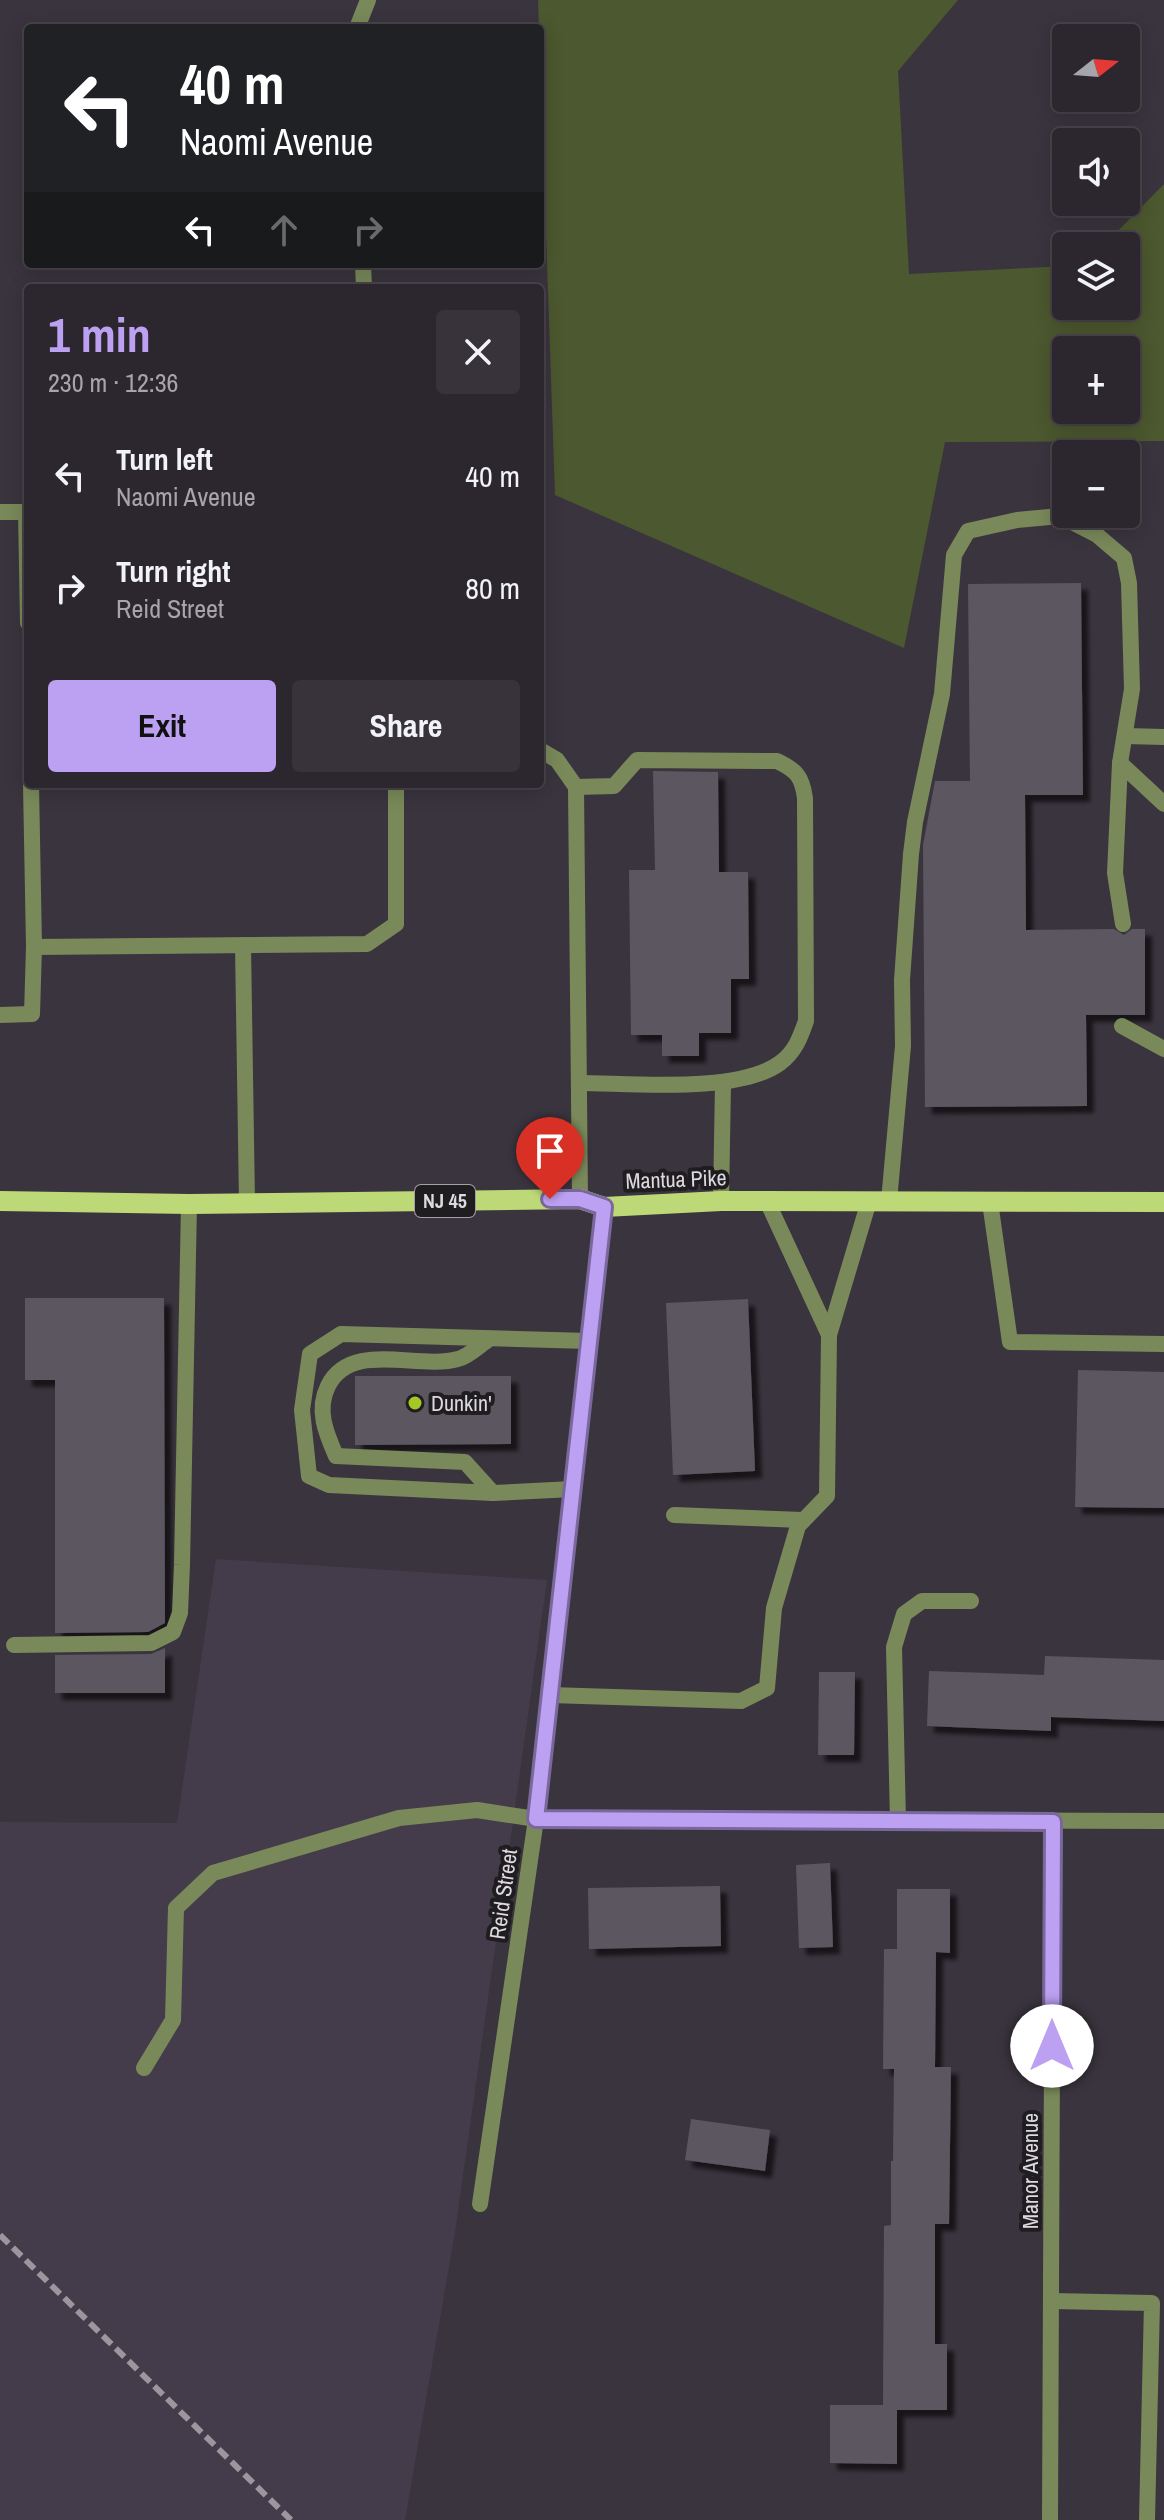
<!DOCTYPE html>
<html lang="en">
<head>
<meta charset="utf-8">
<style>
  body { margin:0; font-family:"Archivo Narrow",sans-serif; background:#38333a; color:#f1f3f6; height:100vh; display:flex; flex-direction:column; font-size:30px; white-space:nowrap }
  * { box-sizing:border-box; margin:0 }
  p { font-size:26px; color:#a6a5aa }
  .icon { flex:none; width:44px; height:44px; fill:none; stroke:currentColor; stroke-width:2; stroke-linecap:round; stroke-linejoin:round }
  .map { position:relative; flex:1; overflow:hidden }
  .drawer { position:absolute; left:24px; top:284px; width:520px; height:504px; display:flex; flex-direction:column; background:#2c272e; border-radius:8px; box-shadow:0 4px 20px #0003,0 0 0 2px #48444a }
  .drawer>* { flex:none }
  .hud { position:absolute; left:24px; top:24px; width:520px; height:244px; border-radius:8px; box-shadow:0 4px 20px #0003,0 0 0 2px #48444a; background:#202124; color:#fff; overflow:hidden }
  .needle { width:52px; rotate:73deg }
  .controls { position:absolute; left:1052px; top:24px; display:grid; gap:16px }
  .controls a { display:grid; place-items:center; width:88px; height:88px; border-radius:8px; background:#2c272e; box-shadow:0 4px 20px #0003,0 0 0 2px #48444a; font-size:40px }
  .pin { position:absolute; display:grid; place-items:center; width:68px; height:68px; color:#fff; margin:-82px -34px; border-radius:50% 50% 50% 0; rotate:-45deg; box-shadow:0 0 8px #0007 }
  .pin .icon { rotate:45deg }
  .me { position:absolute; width:88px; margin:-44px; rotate:0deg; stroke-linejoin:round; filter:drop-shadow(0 0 6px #0008) }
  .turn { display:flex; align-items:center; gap:28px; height:168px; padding:0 24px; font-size:36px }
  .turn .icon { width:104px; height:104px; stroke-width:2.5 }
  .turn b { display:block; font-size:56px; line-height:68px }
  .lanes { display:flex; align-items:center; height:76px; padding:0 24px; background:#0003; justify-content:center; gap:40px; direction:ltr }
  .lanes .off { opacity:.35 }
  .round { display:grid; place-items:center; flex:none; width:84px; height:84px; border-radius:8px; background:#38333a }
  .headline { display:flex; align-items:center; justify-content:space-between; height:136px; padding:0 24px }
  h1 { font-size:48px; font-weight:800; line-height:60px; color:#bca0f2 }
  .cta { display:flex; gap:16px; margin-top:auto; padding:16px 24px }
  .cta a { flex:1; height:92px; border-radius:8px; background:#bca0f2; color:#111; font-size:32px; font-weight:800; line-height:92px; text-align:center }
  .cta a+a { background:#38333a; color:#f1f3f6 }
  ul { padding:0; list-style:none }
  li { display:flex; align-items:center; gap:24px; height:112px; padding:0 24px }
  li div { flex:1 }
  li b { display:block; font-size:30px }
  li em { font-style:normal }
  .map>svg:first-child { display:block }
</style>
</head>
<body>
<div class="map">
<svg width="1164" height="2520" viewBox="0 0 1164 2520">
  <defs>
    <filter id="shadow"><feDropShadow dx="7" dy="7" stdDeviation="2" flood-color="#0009"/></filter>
  </defs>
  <rect width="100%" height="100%" fill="#3a343e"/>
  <path fill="#453c4b" d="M216 1559 547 1580 455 2232 405 2520H0V1822L177 1823Z"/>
  <path fill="#4c582f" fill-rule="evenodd" d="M538 0H958L898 71 909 274 1066 266V306H1126V246H1103L1164 184V441L945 442 904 648 555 495ZM1066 350H1126V410H1066Z"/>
  <g fill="#5c5660" filter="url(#shadow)">
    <path d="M1081 583 1083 795H1025L1026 930 1114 929 1124 935 1132 929H1145V1015H1086L1087 1106 925 1107 923 845 935 781H970L968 584Z"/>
    <path d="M653 771 718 772 719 872H748L749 979H731V1033H699V1056H662V1035H631L629 870H655Z"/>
    <path d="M25 1298H164L165 1623 148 1632 55 1633V1380H25Z"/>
    <path d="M748 1299 755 1471 673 1475 666 1303Z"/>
    <path d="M1078 1370 1164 1372V1508L1075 1507Z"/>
    <path d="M355 1376H511V1444L355 1445Z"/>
    <path d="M165 1648V1693H55V1655L151 1654Z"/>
    <path d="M1045 1656 1164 1660V1721L1051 1717V1731L927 1726 929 1671 1044 1675Z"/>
    <path d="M819 1672H855L854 1755H818Z"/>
    <path d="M830 1863 833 1947 799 1948 796 1865Z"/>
    <path d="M720 1886 721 1946 589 1949 588 1888Z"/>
    <path d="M897 1889H950V1953L936 1952 935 2067H951L949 2224H935V2344H947V2410H897V2464L830 2463V2405H883L884 2226 891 2225V2161H893L894 2069H883L884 1949H897Z"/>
    <path d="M691 2119 770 2130 765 2171 685 2160Z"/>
  </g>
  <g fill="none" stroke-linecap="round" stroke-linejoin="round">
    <g stroke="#7a895a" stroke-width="16">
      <path d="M357 28 368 0"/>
      <path d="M363 264 364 288"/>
      <path d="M0 512H28"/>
      <path d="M26 512 28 623"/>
      <path d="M1125 736 1164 737"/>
      <path d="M540 750 557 760 576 787 580 1199"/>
      <path d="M1120 763 1164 804"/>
      <path d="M31 784 34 947"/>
      <path d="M576 787 614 786 637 760 777 761C796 770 802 776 805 798L806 1021C800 1038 795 1052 780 1063 738 1094 631 1083 579 1083"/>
      <path d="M243 945 247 1203"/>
      <path d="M0 1015 32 1014 34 947 367 944 396 924V784"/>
      <path d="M1122 1026 1164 1049"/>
      <path d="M721 1201 723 1083"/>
      <path d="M767 1201 829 1335"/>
      <path d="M889 1201 903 1046 902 980 911 854 915 822 942 694 954 555 968 531 1017 520 1060 516 1097 535 1124 558 1129 583 1132 689 1120 763 1115 873 1123 924"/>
      <path d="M990 1202 1010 1342 1164 1344"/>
      <path d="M489 1339C480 1345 468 1357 458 1359 417 1370 351 1340 328 1386 316 1410 326 1433 336 1456L465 1462 493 1493"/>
      <path d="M573 1489 493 1493 329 1485 309 1476 302 1410 310 1354 341 1334 589 1341"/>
      <path d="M674 1515 803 1520"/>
      <path d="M14 1645 151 1643 173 1632 180 1613 182 1565 189 1204"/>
      <path d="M550 1695 741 1701 767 1688 774 1608 798 1526 827 1496 829 1335 869 1201"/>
      <path d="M898 1821 894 1647 904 1614 922 1601H971"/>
      <path d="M144 2068 173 2020 176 1908 213 1873 399 1818 477 1810 536 1819"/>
      <path d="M1051 2301 1152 2303 1147 2520"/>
    </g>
    <g stroke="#7a895a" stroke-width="16">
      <path d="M536 1819 1164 1821"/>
      <path d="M480 2204 536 1819 604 1207"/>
      <path d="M1050 2520 1053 1822"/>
    </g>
    <path stroke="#bdd977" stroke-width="20" d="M0 1201 189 1204 580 1199 604 1207 721 1201 1164 1202"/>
    <path stroke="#9c979f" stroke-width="6" stroke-dasharray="12 6" stroke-linecap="butt" d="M0 2235 291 2520"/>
  </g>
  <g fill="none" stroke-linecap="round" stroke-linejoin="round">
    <g stroke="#7a689d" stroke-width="20">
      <path id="route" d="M550 1199H580L604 1207 536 1819 1053 1822 1052 2046"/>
    </g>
    <use href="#route" stroke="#bca0f2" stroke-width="14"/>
  </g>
  <circle fill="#a4c825" stroke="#201d21" stroke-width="3" cx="415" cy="1403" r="8"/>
  <g text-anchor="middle" stroke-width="8" stroke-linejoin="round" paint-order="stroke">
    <rect fill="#201d21" stroke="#a4a1a6" stroke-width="2" x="415" y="1185" width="60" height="32" rx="6"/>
    <g font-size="20" font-weight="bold" fill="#ddd9df">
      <text x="445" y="1208">NJ 45</text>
    </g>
    <g font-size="22" fill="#ddd9df" stroke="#201d21">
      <text transform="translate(676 1179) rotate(-2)" y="8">Mantua Pike</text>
      <text transform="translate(503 1894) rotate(-82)" y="8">Reid Street</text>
      <text transform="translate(1030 2171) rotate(-90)" y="8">Manor Avenue</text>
    </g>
    <g font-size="22" fill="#ddd9df" stroke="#201d21" text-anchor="start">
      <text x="431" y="1411">Dunkin'</text>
    </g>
  </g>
</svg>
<div class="controls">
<a><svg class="needle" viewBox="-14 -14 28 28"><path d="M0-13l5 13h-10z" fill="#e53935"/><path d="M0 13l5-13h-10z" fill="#a6a5aa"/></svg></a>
<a><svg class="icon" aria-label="sound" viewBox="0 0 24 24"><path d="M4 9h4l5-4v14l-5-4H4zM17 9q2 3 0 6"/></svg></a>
<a><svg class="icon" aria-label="layers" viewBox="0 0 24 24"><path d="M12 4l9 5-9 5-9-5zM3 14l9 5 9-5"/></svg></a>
<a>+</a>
<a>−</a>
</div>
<div class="pin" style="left:550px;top:1199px;background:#d93025"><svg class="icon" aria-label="arrive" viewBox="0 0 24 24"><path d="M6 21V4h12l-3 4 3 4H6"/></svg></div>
<svg class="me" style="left:1052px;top:2046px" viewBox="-20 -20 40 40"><circle r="19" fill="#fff"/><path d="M0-13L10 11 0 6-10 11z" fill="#bca0f2"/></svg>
<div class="hud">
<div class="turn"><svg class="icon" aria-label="left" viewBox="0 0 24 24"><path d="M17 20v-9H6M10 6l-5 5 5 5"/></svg><div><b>40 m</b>Naomi Avenue</div></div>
<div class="lanes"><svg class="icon" aria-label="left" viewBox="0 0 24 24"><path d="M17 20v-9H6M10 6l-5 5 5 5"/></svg><svg class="icon off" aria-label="ahead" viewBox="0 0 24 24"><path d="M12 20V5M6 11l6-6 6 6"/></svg><svg class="icon off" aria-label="right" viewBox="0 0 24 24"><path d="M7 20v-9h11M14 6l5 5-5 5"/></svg></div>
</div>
<section class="drawer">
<div class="headline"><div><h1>1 min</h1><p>230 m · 12:36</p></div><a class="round"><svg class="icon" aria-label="close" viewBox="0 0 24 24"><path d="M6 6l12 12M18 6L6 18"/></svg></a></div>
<ul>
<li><svg class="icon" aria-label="left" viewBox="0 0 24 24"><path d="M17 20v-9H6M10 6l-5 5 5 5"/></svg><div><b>Turn left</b><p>Naomi Avenue</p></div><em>40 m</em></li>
<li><svg class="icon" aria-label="right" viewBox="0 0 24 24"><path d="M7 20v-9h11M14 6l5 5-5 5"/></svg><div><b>Turn right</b><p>Reid Street</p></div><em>80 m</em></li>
</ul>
<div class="cta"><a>Exit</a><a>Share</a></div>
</section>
</div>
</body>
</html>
